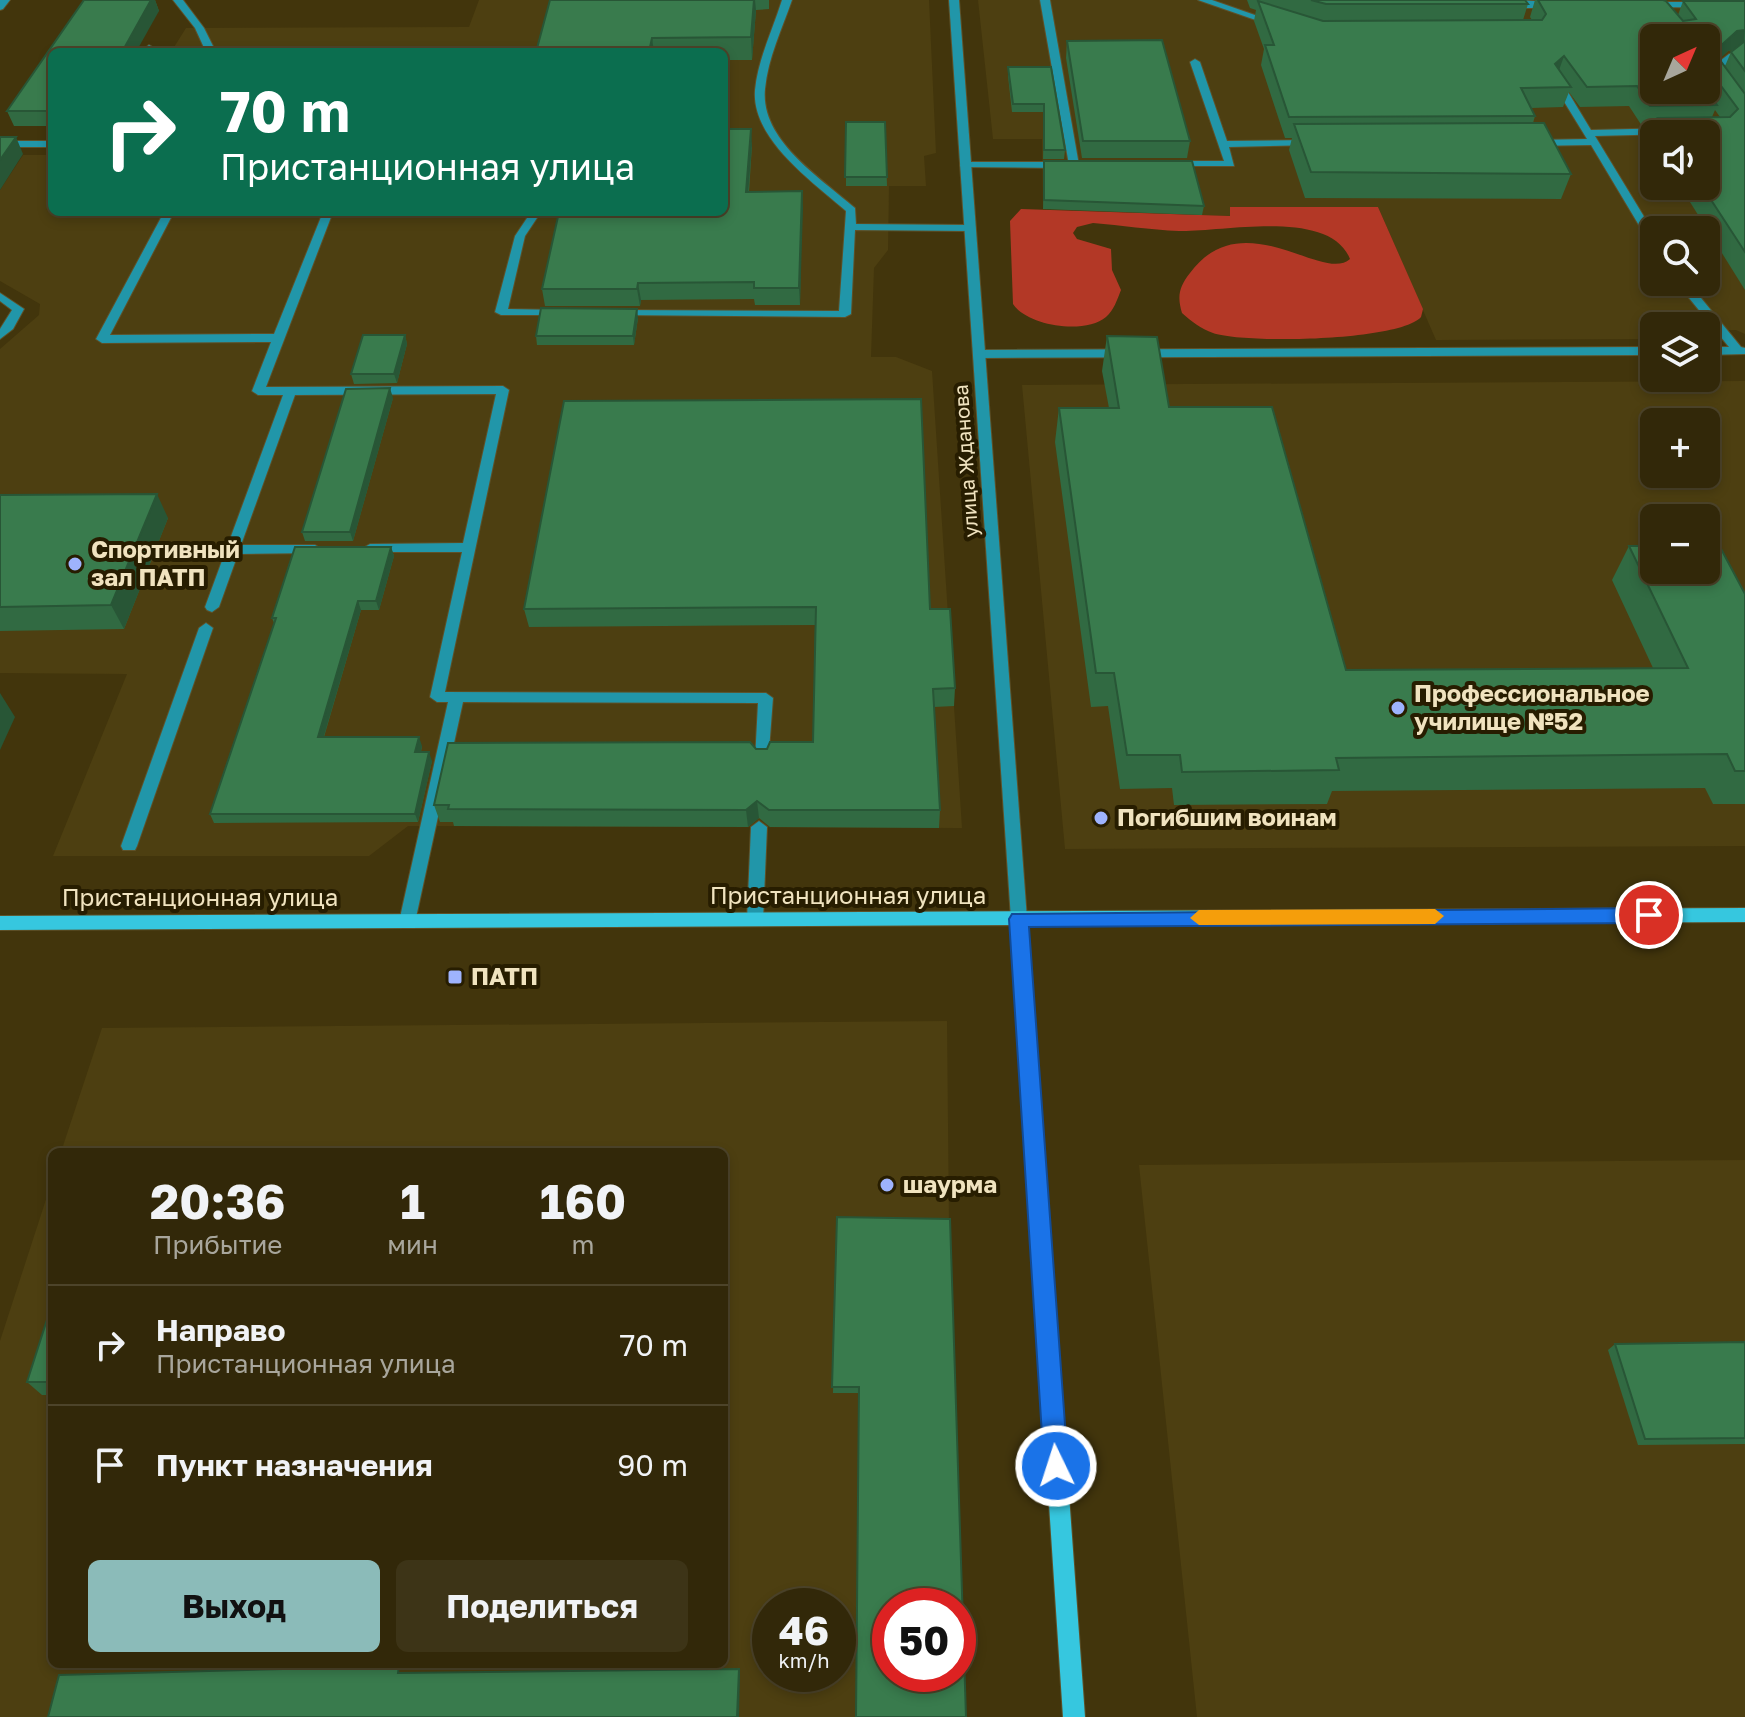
<!DOCTYPE html>
<html lang="ru">
<head>
<meta charset="utf-8">
<style>
  body { margin:0; font-family:"Golos Text",sans-serif; background:#3d3417; color:#f1f3f6; height:100vh; display:flex; flex-direction:column; font-size:30px; white-space:nowrap }
  * { box-sizing:border-box; margin:0 }
  p { font-size:26px; color:#a8a69c }
  .icon { flex:none; width:44px; height:44px; fill:none; stroke:currentColor; stroke-width:2; stroke-linecap:round; stroke-linejoin:round }
  .map { position:relative; flex:1; overflow:hidden }
  .panel { position:absolute; left:48px; top:1148px; width:680px; height:520px; display:flex; flex-direction:column; background:#322809; border-radius:12px; box-shadow:0 4px 12px #0003,0 0 0 2px #4d442a }
  .panel>* { flex:none }
  .top-card { position:absolute; left:48px; top:48px; width:680px; height:168px; border-radius:12px; box-shadow:0 4px 12px #0003,0 0 0 2px #4d442a; background:#0b6e4f; color:#fff; overflow:hidden }
  .needle { width:52px; rotate:44deg }
  .tools { position:absolute; left:1640px; top:24px; display:grid; gap:16px }
  .tools a { display:grid; place-items:center; width:80px; height:80px; border-radius:12px; background:#322809; box-shadow:0 4px 12px #0003,0 0 0 2px #4d442a; font-size:40px }
  .speed { position:absolute; left:752px; top:1588px; display:flex; gap:16px; font-size:40px; font-weight:700; text-align:center }
  .speed>* { display:grid; place-content:center; width:104px; height:104px; border-radius:50%; background:#322809; box-shadow:0 4px 12px #0003,0 0 0 2px #4d442a; line-height:1 }
  .speed small { font-size:20px; font-weight:400 }
  .speed .limit { border:12px solid #d22; background:#fff; color:#111 }
  .pin { position:absolute; display:grid; place-items:center; width:68px; height:68px; color:#fff; margin:-34px; border:4px solid #fff; border-radius:50%; box-shadow:0 2px 8px #0007 }
  .me { position:absolute; width:88px; margin:-44px; rotate:356deg; stroke-linejoin:round; filter:drop-shadow(0 0 6px #0008) }
  .turn { display:flex; align-items:center; gap:28px; height:168px; padding:0 40px; font-size:36px }
  .turn .icon { width:104px; height:104px; stroke-width:2.5 }
  .turn b { display:block; font-size:56px; line-height:68px }
  .eta { display:flex; justify-content:space-evenly; align-items:center; height:136px; text-align:center }
  .eta b { font-size:48px; font-weight:700; line-height:56px }
  .cta { display:flex; gap:16px; margin-top:auto; padding:16px 40px }
  .cta a { flex:1; height:92px; border-radius:12px; background:#8bbbb9; color:#111; font-size:32px; font-weight:700; line-height:92px; text-align:center }
  .cta a+a { background:#3d3417; color:#f1f3f6 }
  ul { padding:0; list-style:none }
  li { display:flex; align-items:center; gap:24px; height:120px; padding:0 40px; border-top:2px solid #4d442a }
  li div { flex:1 }
  li b { display:block; font-size:30px }
  li em { font-style:normal }
  .map>svg:first-child { display:block }
</style>
</head>
<body>
<div class="map">
<svg width="1745" height="1717" viewBox="0 0 1745 1717">
  <rect width="100%" height="100%" fill="#42350c"/>
  <g fill="#4d3f11" fill-rule="evenodd">
    <path d="M479 0H929L936 153 924 156 926 186H889L888 250 874 268 871 357H896L932 371 962 828 408 826 369 856H53L127 674 0 673V349L39 315 40 304 0 281V190L23 155H52V212H724V52H171L186 28 469 27Z"/>
    <path d="M978 0H1745V334L1736 330 1706 331V326H1654V339L1436 340 1378 207H1230L1231 216 1043 209 1042 139H993ZM1654 38H1706V90H1654ZM1654 134H1706V186H1654ZM1654 230H1706V282H1654Z"/>
    <path d="M1745 381V846L1065 849 1022 385ZM1654 422H1706V474H1654ZM1654 518H1706V570H1654Z"/>
    <path d="M947 1021 949 1226 965 1717H0V1341L52 1181V1664H724V1152H61L102 1028ZM770 1606H838V1674H770ZM890 1606H958V1674H890Z"/>
    <path d="M1745 1160V1717H1197L1139 1165Z"/>
  </g>
  <path fill="#b33826" d="M1230 207H1378L1423 309 1421 317C1400 341 1245 344 1213 333 1201 329 1191 321 1182 313 1177 296 1179 287 1190 273 1243 201 1323 284 1350 259 1330 208 1224 232 1179 231 1150 230 1121 225 1093 223L1077 227 1073 233 1077 239 1111 249 1112 270 1121 290C1117 300 1114 310 1106 317 1085 335 1027 326 1013 304L1010 221 1021 209 1230 216Z"/>
  <g fill="none" stroke-linecap="round" stroke-linejoin="round">
    <g stroke="#5e5129" stroke-width="2">
      <g id="lane">
        <path d="M173 0H183L204 28 216 52H206L195 28Z"/>
        <path d="M782 0H792C782 29 768 58 765 89 760 140 821 178 855 208L856 224 970 225 975 228 970 231 855 230 851 314 845 317 613 315 611 313 617 310 839 311 846 211C813 182 751 139 755 90 758 59 773 29 782 0Z"/>
        <path d="M1040 0H1050L1079 165 1074 168 1069 165Z"/>
        <path d="M1198 0H1212L1278 23 1270 25Z"/>
        <path d="M1514 0 1555 2 1560 5 1555 8H1522Z"/>
        <path d="M1650 2H1745V8L1647 7 1645 5Z"/>
        <path d="M149 45 154 48 151 52H141Z"/>
        <path d="M1745 51V57L1735 58 1718 71 1724 78 1722 80H1716L1708 70 1729 54Z"/>
        <path d="M1195 59 1200 62 1227 141 1310 140 1314 141V145L1229 147 1234 166H1167L1166 164 1171 161H1224L1190 62Z"/>
        <path d="M1557 79 1562 82 1591 130 1674 128 1679 131 1674 134 1595 136 1654 233V245L1649 242 1591 145 1533 146 1528 143 1533 140 1587 139 1552 82Z"/>
        <rect x="0" y="141" width="52" height="6"/>
        <path d="M965 162H1063L1068 165 1063 168 961 167 960 165Z"/>
        <path d="M164 212H174L110 335 274 334 323 212H333L266 387 503 386 509 390 445 692 766 693 773 698 768 764H758L755 760 758 703 463 702 415 922 413 927H401L399 922 448 702H437L430 697 462 552H370L363 548 370 544 463 543 496 394 295 395 241 545H315L322 549 315 553 238 554 219 607 212 612 207 610 205 607 283 395H258L252 391 271 342 102 343 96 339Z"/>
        <path d="M531 212H541L525 236 508 309 562 310 568 313 566 315H501L495 312 515 236Z"/>
        <path d="M1676 282H1688L1741 347 1745 348V354L1706 355V347H1729Z"/>
        <path d="M0 293 24 309 13 329 0 339V329L12 310 0 301Z"/>
        <path d="M1654 347V355L979 358 973 354 979 350Z"/>
        <path d="M206 623 213 628 137 846 135 850H123L121 846 199 628Z"/>
        <path d="M759 821 767 827 763 920 761 925H749L747 920 751 827Z"/>
      </g>
    </g>
    <g stroke="#5e5129" stroke-width="2">
      <g id="street">
        <path d="M10 0 3 9 0 10V0Z"/>
        <path d="M949 0H959L1027 919 1025 924H1013L1011 919Z"/>
      </g>
    </g>
    <g stroke="#5e5129" stroke-width="2">
      <path id="secondary" d="M1745 908V922L1028 925 1085 1717H1063L1011 925 0 930V916Z"/>
    </g>
    <use href="#lane" fill="#2196a9" fill-rule="evenodd"/>
    <use href="#street" fill="#2196a9" fill-rule="evenodd"/>
    <use href="#secondary" fill="#36c7df" fill-rule="evenodd"/>
  </g>
  <g fill="#316a42" fill-rule="evenodd">
    <path d="M84 0H155L159 11 52 52V126H14L7 111Z"/>
    <path d="M550 0H769V9L756 10 752 60H724V52H536Z"/>
    <path d="M1247 0H1525L1528 4 1523 20H1532L1530 17 1535 0H1663L1678 15 1683 1H1745V290L1680 186H1706V134H1654V144L1650 138 1655 126H1642L1629 106 1580 107 1569 92 1563 107 1531 108 1535 116 1533 123 1571 174 1561 199 1305 198 1289 150 1292 138H1285L1261 65 1264 49 1254 21 1256 10 1250 8ZM1706 38V90H1654ZM1732 50 1731 52 1725 66 1719 59 1728 51ZM1715 110 1720 117H1712Z"/>
    <path d="M1067 41 1190 141 1187 158H1082L1066 58Z"/>
    <path d="M1008 67H1051L1065 150 1064 159H1043L1044 112H1012L1008 76Z"/>
    <path d="M846 122H885L887 186H846Z"/>
    <path d="M752 145 749 192 802 191 800 305H755L754 299 641 300 640 306H545L542 289 724 212Z"/>
    <path d="M1044 161 1204 206 1202 215 1043 209Z"/>
    <path d="M638 318 634 345H537L536 336Z"/>
    <path d="M405 335 407 344 397 383 354 384 351 374Z"/>
    <path d="M1107 336 1169 407 1346 670 1653 668 1612 580 1629 546 1745 594V804H1713L1705 788 1332 791 1327 804 1174 805 1172 788 1120 789 1108 706 1091 707 1055 442 1059 408H1109L1102 371Z"/>
    <path d="M393 398 353 541H305L302 532Z"/>
    <path d="M564 401 930 609 955 688 954 706 934 707 940 810 939 828 770 827 759 818 748 827 454 826 453 822H440L434 805 756 749H767L813 742 815 625 529 627 524 609Z"/>
    <path d="M0 495 168 518 124 629 0 631Z"/>
    <path d="M391 547 394 556 379 610H361L324 737 422 746 421 752 432 761 418 822 214 823 210 814 274 623 272 618Z"/>
    <path d="M837 1217 966 1717 859 1393H833Z"/>
    <path d="M52 1304V1395H42L27 1382Z"/>
    <path d="M1745 1342V1444L1638 1445 1608 1350 1615 1344Z"/>
  </g>
  <g fill="#285636">
    <path d="M151 0H155L159 11 136 52H122Z"/>
    <path d="M754 0H755L756 10 752 60 751 37Z"/>
    <path d="M1745 30 1744 48 1728 51 1709 69 1714 52 1737 31Z"/>
    <path d="M652 38 654 52H649Z"/>
    <path d="M1564 56 1557 76 1555 64Z"/>
    <path d="M751 129 752 145 747 208 746 192Z"/>
    <path d="M16 137 23 154 0 190V160Z"/>
    <path d="M802 191 803 208 800 305 799 288Z"/>
    <path d="M638 283 641 300 640 306 637 289Z"/>
    <path d="M637 309 638 318 634 345 633 336Z"/>
    <path d="M405 335 407 344 397 383 394 374Z"/>
    <path d="M390 388 393 398 353 541 350 532Z"/>
    <path d="M157 494 168 518 124 629 111 605Z"/>
    <path d="M391 547 394 556 379 610 376 601Z"/>
    <path d="M358 601 361 610 321 746 318 737Z"/>
    <path d="M0 693 15 717 0 750Z"/>
    <path d="M419 737 422 746 419 761 415 752Z"/>
    <path d="M429 752 432 761 418 822 415 814Z"/>
    <path d="M757 801 759 818 748 827 746 810Z"/>
    <path d="M739 1669 740 1673 739 1717H737Z"/>
  </g>
  <g fill="#397b4d" stroke="#285636" stroke-width="2" fill-rule="evenodd">
    <path d="M84 0H151L122 52H52V111H7Z"/>
    <path d="M550 0H754L751 37 652 38 649 52H536Z"/>
    <path d="M1311 0H1525L1528 4H1326Z"/>
    <path d="M1538 0H1663L1666 1 1683 21 1696 19 1683 1H1745V30L1737 31 1714 52 1745 94V252L1702 186H1706V134H1669L1658 118 1730 117 1738 109 1707 67H1706V38H1654V90H1706V88L1717 105 1650 106 1637 86 1587 87 1564 56 1555 64 1571 87 1521 88 1535 116 1289 117 1265 45H1274L1258 1 1323 21 1542 20 1546 14Z"/>
    <path d="M1162 40 1190 141H1083L1067 41Z"/>
    <path d="M1745 41V71L1731 52Z"/>
    <path d="M1008 67H1051L1065 150H1044V104H1013Z"/>
    <path d="M846 122H885L887 177H845Z"/>
    <path d="M1544 123 1571 174 1311 172 1294 124Z"/>
    <path d="M724 129H751L746 192 802 191 799 288H754V282L638 283 637 289H542L559 212H724Z"/>
    <path d="M0 137H16L0 160Z"/>
    <path d="M1044 161H1192L1204 206 1044 200Z"/>
    <path d="M541 308 637 309 633 336H536Z"/>
    <path d="M363 335H405L394 374H351Z"/>
    <path d="M1107 336 1157 337 1169 407H1272L1346 670 1688 668 1629 546H1654V570H1706V545H1719L1745 594V771H1735L1727 754 1336 758 1339 770 1182 772 1180 755H1127L1114 673H1096L1059 408H1119Z"/>
    <path d="M390 388 350 532H302L346 389Z"/>
    <path d="M921 399 930 609H950L955 688 933 689 940 810H769L757 801 746 810 448 809 449 805H434L448 743 750 742 756 749H767L770 742H813L816 607 524 609 564 401Z"/>
    <path d="M157 494 111 605 0 607V495Z"/>
    <path d="M295 547H391L376 601H358L318 737H419L415 752H429L415 814H210L276 618H272Z"/>
    <path d="M837 1217 950 1219 966 1717H856L859 1387H832ZM890 1606H958V1674H890Z"/>
    <path d="M52 1304V1382H27Z"/>
    <path d="M1745 1342V1438L1645 1439 1615 1344Z"/>
    <path d="M399 1666 398 1673 739 1669 737 1717H48L59 1675Z"/>
  </g>
  <path fill="#1a73e8" stroke="#114b97" stroke-width="2" d="M1649 908 1659 915 1649 923 1029 927 1068 1466 1065 1474 1056 1478 1048 1474 1044 1466 1009 919 1012 914Z"/>
  <path fill="#f59e0b" d="M1435 909 1444 916 1435 924 1199 925 1190 918 1199 910Z"/>
  <g fill="#9eb3fd" stroke="#271d00" stroke-width="3">
    <circle cx="75" cy="564" r="8"/>
    <circle cx="1398" cy="708" r="8"/>
    <circle cx="1101" cy="818" r="8"/>
    <rect x="447" y="969" width="16" height="16" rx="4"/>
    <circle cx="887" cy="1185" r="8"/>
  </g>
  <g text-anchor="middle" stroke-width="8" stroke-linejoin="round" paint-order="stroke">
    <g font-size="20" fill="#f0e3bf" stroke="#271d00">
      <text transform="translate(966 461) rotate(-94)" y="7">улица Жданова</text>
    </g>
    <g font-size="24" font-weight="bold" fill="#f0e3bf" stroke="#271d00" text-anchor="start">
      <text x="91" y="558">Спортивный<tspan x="91" dy="28">зал ПАТП</tspan></text>
      <text x="1414" y="702">Профессиональное<tspan x="1414" dy="28">училище №52</tspan></text>
      <text x="1117" y="826">Погибшим воинам</text>
      <text x="471" y="985">ПАТП</text>
      <text x="903" y="1193">шаурма</text>
    </g>
    <g font-size="24" fill="#f0e3bf" stroke="#271d00">
      <text x="848" y="904">Пристанционная улица</text>
      <text x="200" y="906">Пристанционная улица</text>
    </g>
  </g>
</svg>
<div class="tools">
<a><svg class="needle" viewBox="-14 -14 28 28"><path d="M0-13l5 13h-10z" fill="#e53935"/><path d="M0 13l5-13h-10z" fill="#a8a69c"/></svg></a>
<a><svg class="icon" aria-label="sound" viewBox="0 0 24 24"><path d="M4 9h4l5-4v14l-5-4H4zM17 9q2 3 0 6"/></svg></a>
<a><svg class="icon" aria-label="search" viewBox="0 0 24 24"><circle cx="10" cy="10" r="6"/><path d="M15 15l6 6"/></svg></a>
<a><svg class="icon" aria-label="layers" viewBox="0 0 24 24"><path d="M12 4l9 5-9 5-9-5zM3 14l9 5 9-5"/></svg></a>
<a>+</a>
<a>−</a>
</div>
<div class="speed"><div>46<small>km/h</small></div><div class="limit">50</div></div>
<div class="pin" style="left:1649px;top:915px;background:#d93025"><svg class="icon" aria-label="arrive" viewBox="0 0 24 24"><path d="M6 21V4h12l-3 4 3 4H6"/></svg></div>
<svg class="me" style="left:1056px;top:1466px" viewBox="-20 -20 40 40"><circle r="17" fill="#1a73e8" stroke="#fff" stroke-width="3"/><path d="M0-11L8 9 0 5-8 9z" fill="#fff"/></svg>
<div class="top-card">
<div class="turn"><svg class="icon" aria-label="right" viewBox="0 0 24 24"><path d="M7 20v-9h11M14 6l5 5-5 5"/></svg><div><b>70 m</b>Пристанционная улица</div></div>
</div>
<section class="panel">
<div class="eta">
<div><b>20:36</b><p>Прибытие</p></div>
<div><b>1</b><p>мин</p></div>
<div><b>160</b><p>m</p></div>
</div>
<ul>
<li><svg class="icon" aria-label="right" viewBox="0 0 24 24"><path d="M7 20v-9h11M14 6l5 5-5 5"/></svg><div><b>Направо</b><p>Пристанционная улица</p></div><em>70 m</em></li>
<li><svg class="icon" aria-label="arrive" viewBox="0 0 24 24"><path d="M6 21V4h12l-3 4 3 4H6"/></svg><div><b>Пункт назначения</b></div><em>90 m</em></li>
</ul>
<div class="cta"><a>Выход</a><a>Поделиться</a></div>
</section>
</div>
</body>
</html>
